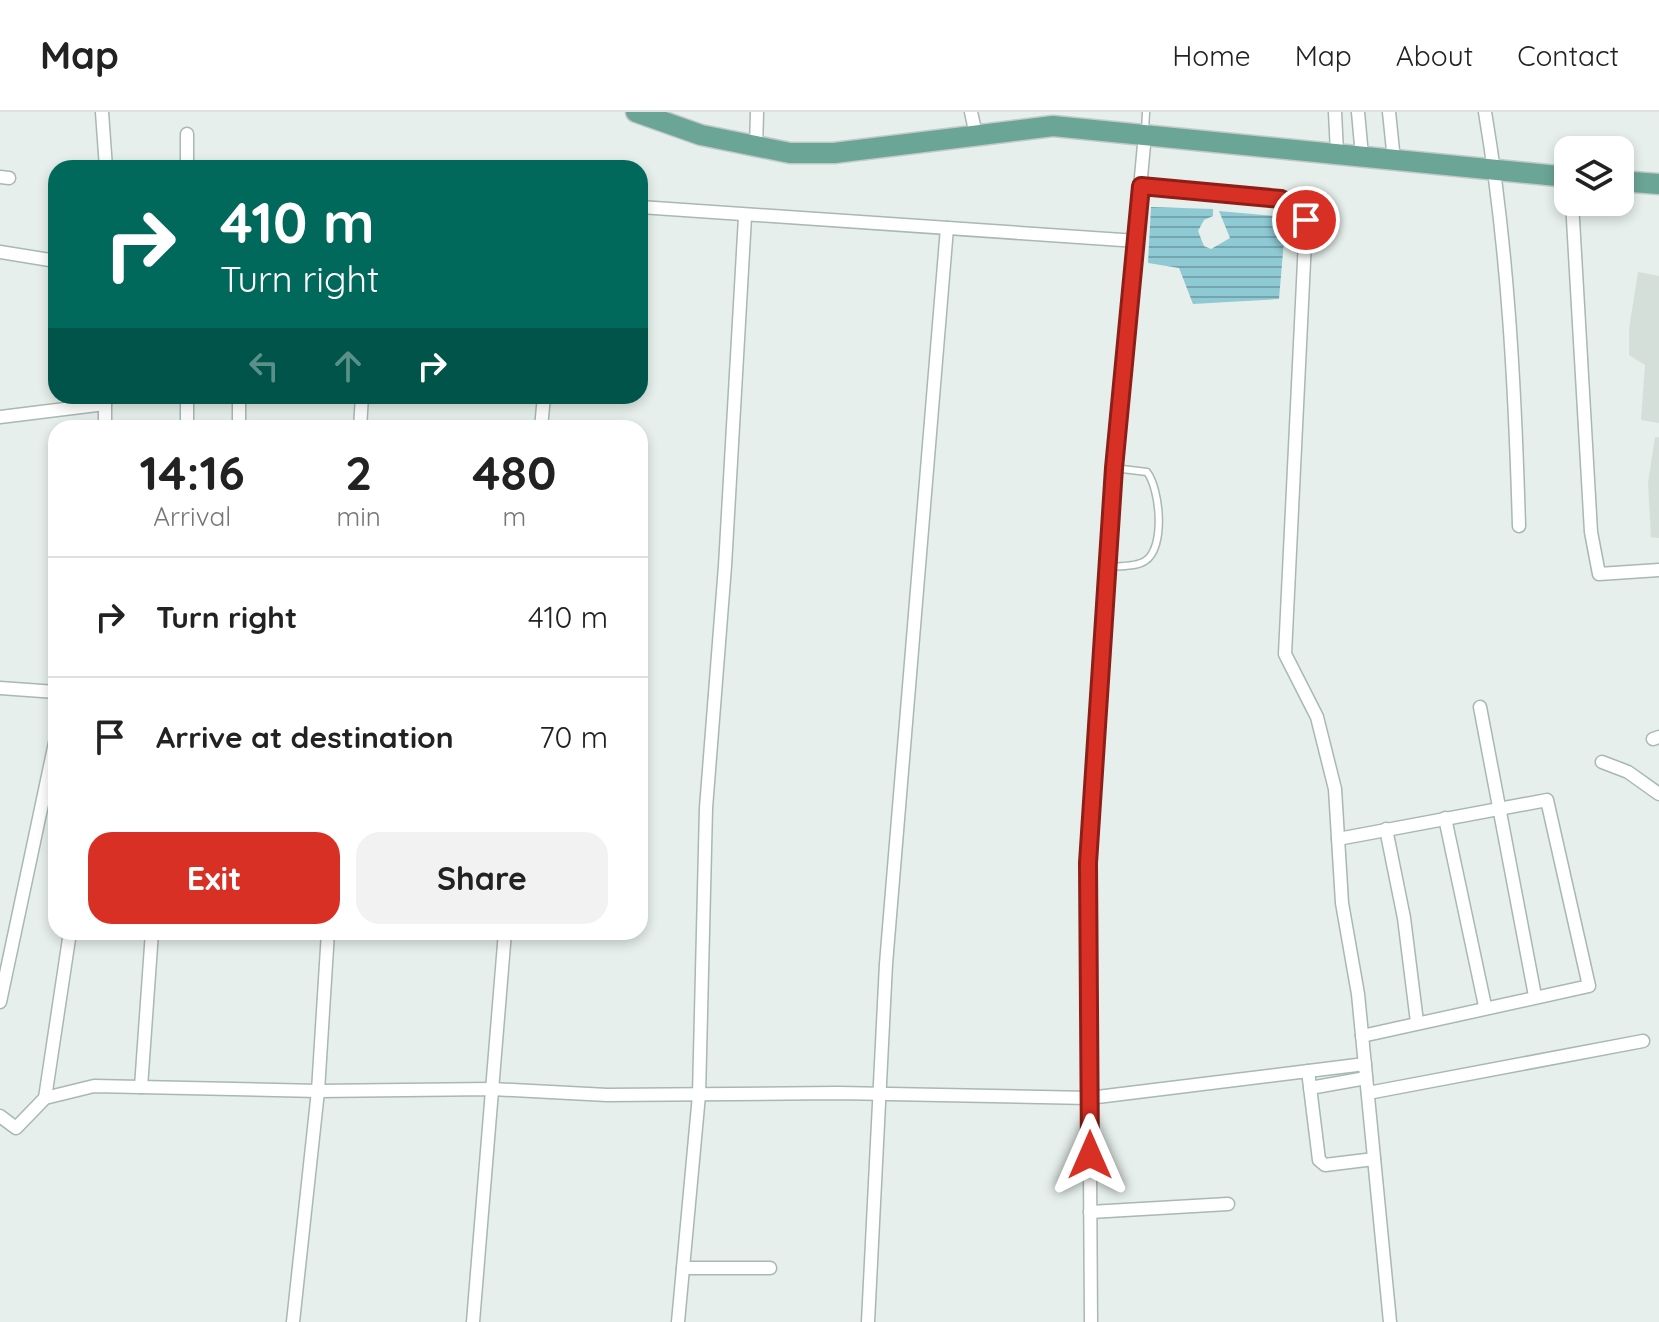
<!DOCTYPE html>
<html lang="en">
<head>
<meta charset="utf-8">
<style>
  body { margin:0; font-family:Quicksand,sans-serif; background:#f2f2f2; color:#222; height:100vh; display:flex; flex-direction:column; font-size:30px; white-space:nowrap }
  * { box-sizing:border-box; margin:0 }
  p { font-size:26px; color:#767676 }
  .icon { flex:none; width:44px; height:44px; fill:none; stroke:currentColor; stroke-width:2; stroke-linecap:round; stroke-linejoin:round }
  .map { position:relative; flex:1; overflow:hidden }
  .drawer { position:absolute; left:48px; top:308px; width:600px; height:520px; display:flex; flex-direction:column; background:#fff; border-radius:24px; box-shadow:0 4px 12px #0003 }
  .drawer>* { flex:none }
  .top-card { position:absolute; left:48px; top:48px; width:600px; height:244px; border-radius:24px; box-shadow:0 4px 12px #0003; background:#00695c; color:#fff; overflow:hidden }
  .buttons { position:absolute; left:1554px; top:24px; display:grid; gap:16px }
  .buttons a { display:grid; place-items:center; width:80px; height:80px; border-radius:16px; background:#fff; box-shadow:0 4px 12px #0003; font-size:40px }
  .pin { position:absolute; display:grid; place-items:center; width:68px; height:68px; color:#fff; margin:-34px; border:4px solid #fff; border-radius:50%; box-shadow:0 2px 8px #0007 }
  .me { position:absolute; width:88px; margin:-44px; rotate:0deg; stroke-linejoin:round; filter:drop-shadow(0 0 6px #0008) }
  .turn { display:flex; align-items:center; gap:28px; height:168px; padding:0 40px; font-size:36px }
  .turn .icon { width:104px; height:104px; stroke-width:2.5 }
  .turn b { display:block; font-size:56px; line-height:68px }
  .lanes { display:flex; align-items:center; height:76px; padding:0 40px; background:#0003; justify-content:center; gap:40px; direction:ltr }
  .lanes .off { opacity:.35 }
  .eta { display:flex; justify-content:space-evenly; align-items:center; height:136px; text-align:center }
  .eta b { font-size:48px; font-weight:700; line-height:56px }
  .cta { display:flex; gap:16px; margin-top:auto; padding:16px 40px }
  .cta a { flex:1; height:92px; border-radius:24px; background:#d93025; color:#fff; font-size:32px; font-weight:700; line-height:92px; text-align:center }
  .cta a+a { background:#f2f2f2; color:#222 }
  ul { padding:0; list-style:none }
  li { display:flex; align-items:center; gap:24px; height:120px; padding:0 40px; border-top:2px solid #e0e0e0 }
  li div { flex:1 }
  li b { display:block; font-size:30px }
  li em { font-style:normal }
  header { display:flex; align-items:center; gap:48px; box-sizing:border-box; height:112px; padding:0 40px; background:#fff; border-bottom:2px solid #e0e0e0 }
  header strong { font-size:38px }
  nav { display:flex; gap:44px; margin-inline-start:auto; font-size:28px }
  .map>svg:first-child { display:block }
</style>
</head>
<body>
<header>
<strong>Map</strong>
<nav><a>Home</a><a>Map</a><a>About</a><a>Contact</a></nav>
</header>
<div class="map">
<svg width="1659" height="1210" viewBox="0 0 1659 1210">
  <defs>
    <pattern id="water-rules" width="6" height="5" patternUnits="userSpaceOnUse" patternTransform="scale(2)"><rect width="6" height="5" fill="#8ec9d4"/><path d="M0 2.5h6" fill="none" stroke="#74a5ad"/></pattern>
  </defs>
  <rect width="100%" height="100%" fill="#e6efeb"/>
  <g fill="#d4dfda">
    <path d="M1638 160 1659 164V311L1641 308 1645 253 1629 243V217Z"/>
    <path d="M1655 325H1659V426L1651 425 1648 371Z"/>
  </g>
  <path fill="url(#water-rules)" d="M1151 95 1213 97V104L1204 108 1198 119 1204 134 1211 137 1230 126 1219 99 1286 105 1279 187 1193 192 1179 156 1148 151Z"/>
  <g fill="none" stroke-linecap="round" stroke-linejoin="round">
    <g stroke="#a8b8b2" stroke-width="9">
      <g id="lane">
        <path d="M1145 20 1146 0"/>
        <path d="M1107 455C1118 454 1136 455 1145 449 1166 436 1160 377 1147 360L1114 356"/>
      </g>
    </g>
    <g stroke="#a8b8b2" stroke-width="15">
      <g id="street">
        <path d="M102 0 106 56"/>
        <path d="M971 0 976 23"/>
        <path d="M1335 0 1337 41"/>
        <path d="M1358 0 1362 44"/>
        <path d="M1389 0 1394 48"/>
        <path d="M1485 0C1508 136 1515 276 1519 414"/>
        <path d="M187 22V56"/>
        <path d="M756 36 757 0"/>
        <path d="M0 65 9 66"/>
        <path d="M1141 74 1281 87 1298 95 1306 108 1285 542 1317 605 1335 677 1342 791 1358 882 1390 1210"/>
        <path d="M1572 90 1591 420 1599 462 1659 458"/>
        <path d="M640 95 1137 129"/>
        <path d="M0 140 56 149"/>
        <path d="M239 284V316"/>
        <path d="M105 287V316"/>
        <path d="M0 305 105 292"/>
        <path d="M187 316V284"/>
        <path d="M360 316 362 284"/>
        <path d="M541 316 544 284"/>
        <path d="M0 576 56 580"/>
        <path d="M1480 595 1535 884"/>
        <path d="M1653 627 1659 625"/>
        <path d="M1602 650 1628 660 1659 682"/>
        <path d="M1445 706 1485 894"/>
        <path d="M1386 717 1404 806 1417 910"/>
        <path d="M1338 727 1547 688 1589 874 1362 924"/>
        <path d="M0 890 56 626"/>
        <path d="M1308 959 1319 1048 1325 1053 1374 1047"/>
        <path d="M141 975 152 820"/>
        <path d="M1310 976 1366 966"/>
        <path d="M1368 981 1643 929"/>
        <path d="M45 986 70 820"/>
        <path d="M0 1004 16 1016 45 986 94 974 318 979 492 977 607 983 838 981 1089 986 1365 952"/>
        <path d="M1090 1100 1228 1092"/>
        <path d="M683 1156H770"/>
        <path d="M293 1210 318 979 328 820"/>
        <path d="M473 1210 505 820"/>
        <path d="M678 1210 699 983 706 696 725 454 745 105"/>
        <path d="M868 1210 886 852 947 116"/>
        <path d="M1091 1210 1088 751 1114 356 1145 22"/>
      </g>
    </g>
    <g stroke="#c2cac8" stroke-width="23">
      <g id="primary">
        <path d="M636 0 701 23 790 41H834L1053 14 1568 65"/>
        <path d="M1620 69 1659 72"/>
      </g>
    </g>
    <use href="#lane" stroke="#fff" stroke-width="6"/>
    <use href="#street" stroke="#fff" stroke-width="12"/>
    <use href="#primary" stroke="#6aa596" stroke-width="20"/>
  </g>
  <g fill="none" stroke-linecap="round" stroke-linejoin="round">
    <g stroke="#8d1f18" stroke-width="20">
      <path id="route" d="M1090 1043 1088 751 1114 356 1141 74 1281 87 1298 95 1306 108"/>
    </g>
    <use href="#route" stroke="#d93025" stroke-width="14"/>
  </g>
</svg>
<div class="buttons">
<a><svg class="icon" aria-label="layers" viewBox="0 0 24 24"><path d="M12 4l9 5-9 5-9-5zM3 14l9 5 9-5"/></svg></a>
</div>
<div class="pin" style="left:1306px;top:108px;background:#d93025"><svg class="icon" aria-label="arrive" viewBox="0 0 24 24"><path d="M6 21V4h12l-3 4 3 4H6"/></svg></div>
<svg class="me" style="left:1090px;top:1043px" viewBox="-20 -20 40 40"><path d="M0-17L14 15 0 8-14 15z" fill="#d93025" stroke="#fff" stroke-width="4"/></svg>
<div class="top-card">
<div class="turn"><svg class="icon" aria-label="right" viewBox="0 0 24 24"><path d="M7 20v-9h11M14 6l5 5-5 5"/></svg><div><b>410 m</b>Turn right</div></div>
<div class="lanes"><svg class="icon off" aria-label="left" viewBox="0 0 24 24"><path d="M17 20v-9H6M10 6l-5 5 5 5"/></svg><svg class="icon off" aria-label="ahead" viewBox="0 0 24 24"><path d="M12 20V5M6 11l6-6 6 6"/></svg><svg class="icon" aria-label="right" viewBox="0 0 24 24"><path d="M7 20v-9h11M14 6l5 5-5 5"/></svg></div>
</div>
<section class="drawer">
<div class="eta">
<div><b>14:16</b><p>Arrival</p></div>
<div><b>2</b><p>min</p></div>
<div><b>480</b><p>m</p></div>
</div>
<ul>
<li><svg class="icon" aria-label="right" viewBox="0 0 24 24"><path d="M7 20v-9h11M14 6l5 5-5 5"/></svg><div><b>Turn right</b></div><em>410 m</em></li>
<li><svg class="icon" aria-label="arrive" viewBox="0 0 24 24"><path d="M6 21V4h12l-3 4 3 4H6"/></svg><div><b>Arrive at destination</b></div><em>70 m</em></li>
</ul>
<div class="cta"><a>Exit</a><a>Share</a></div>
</section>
</div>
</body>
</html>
